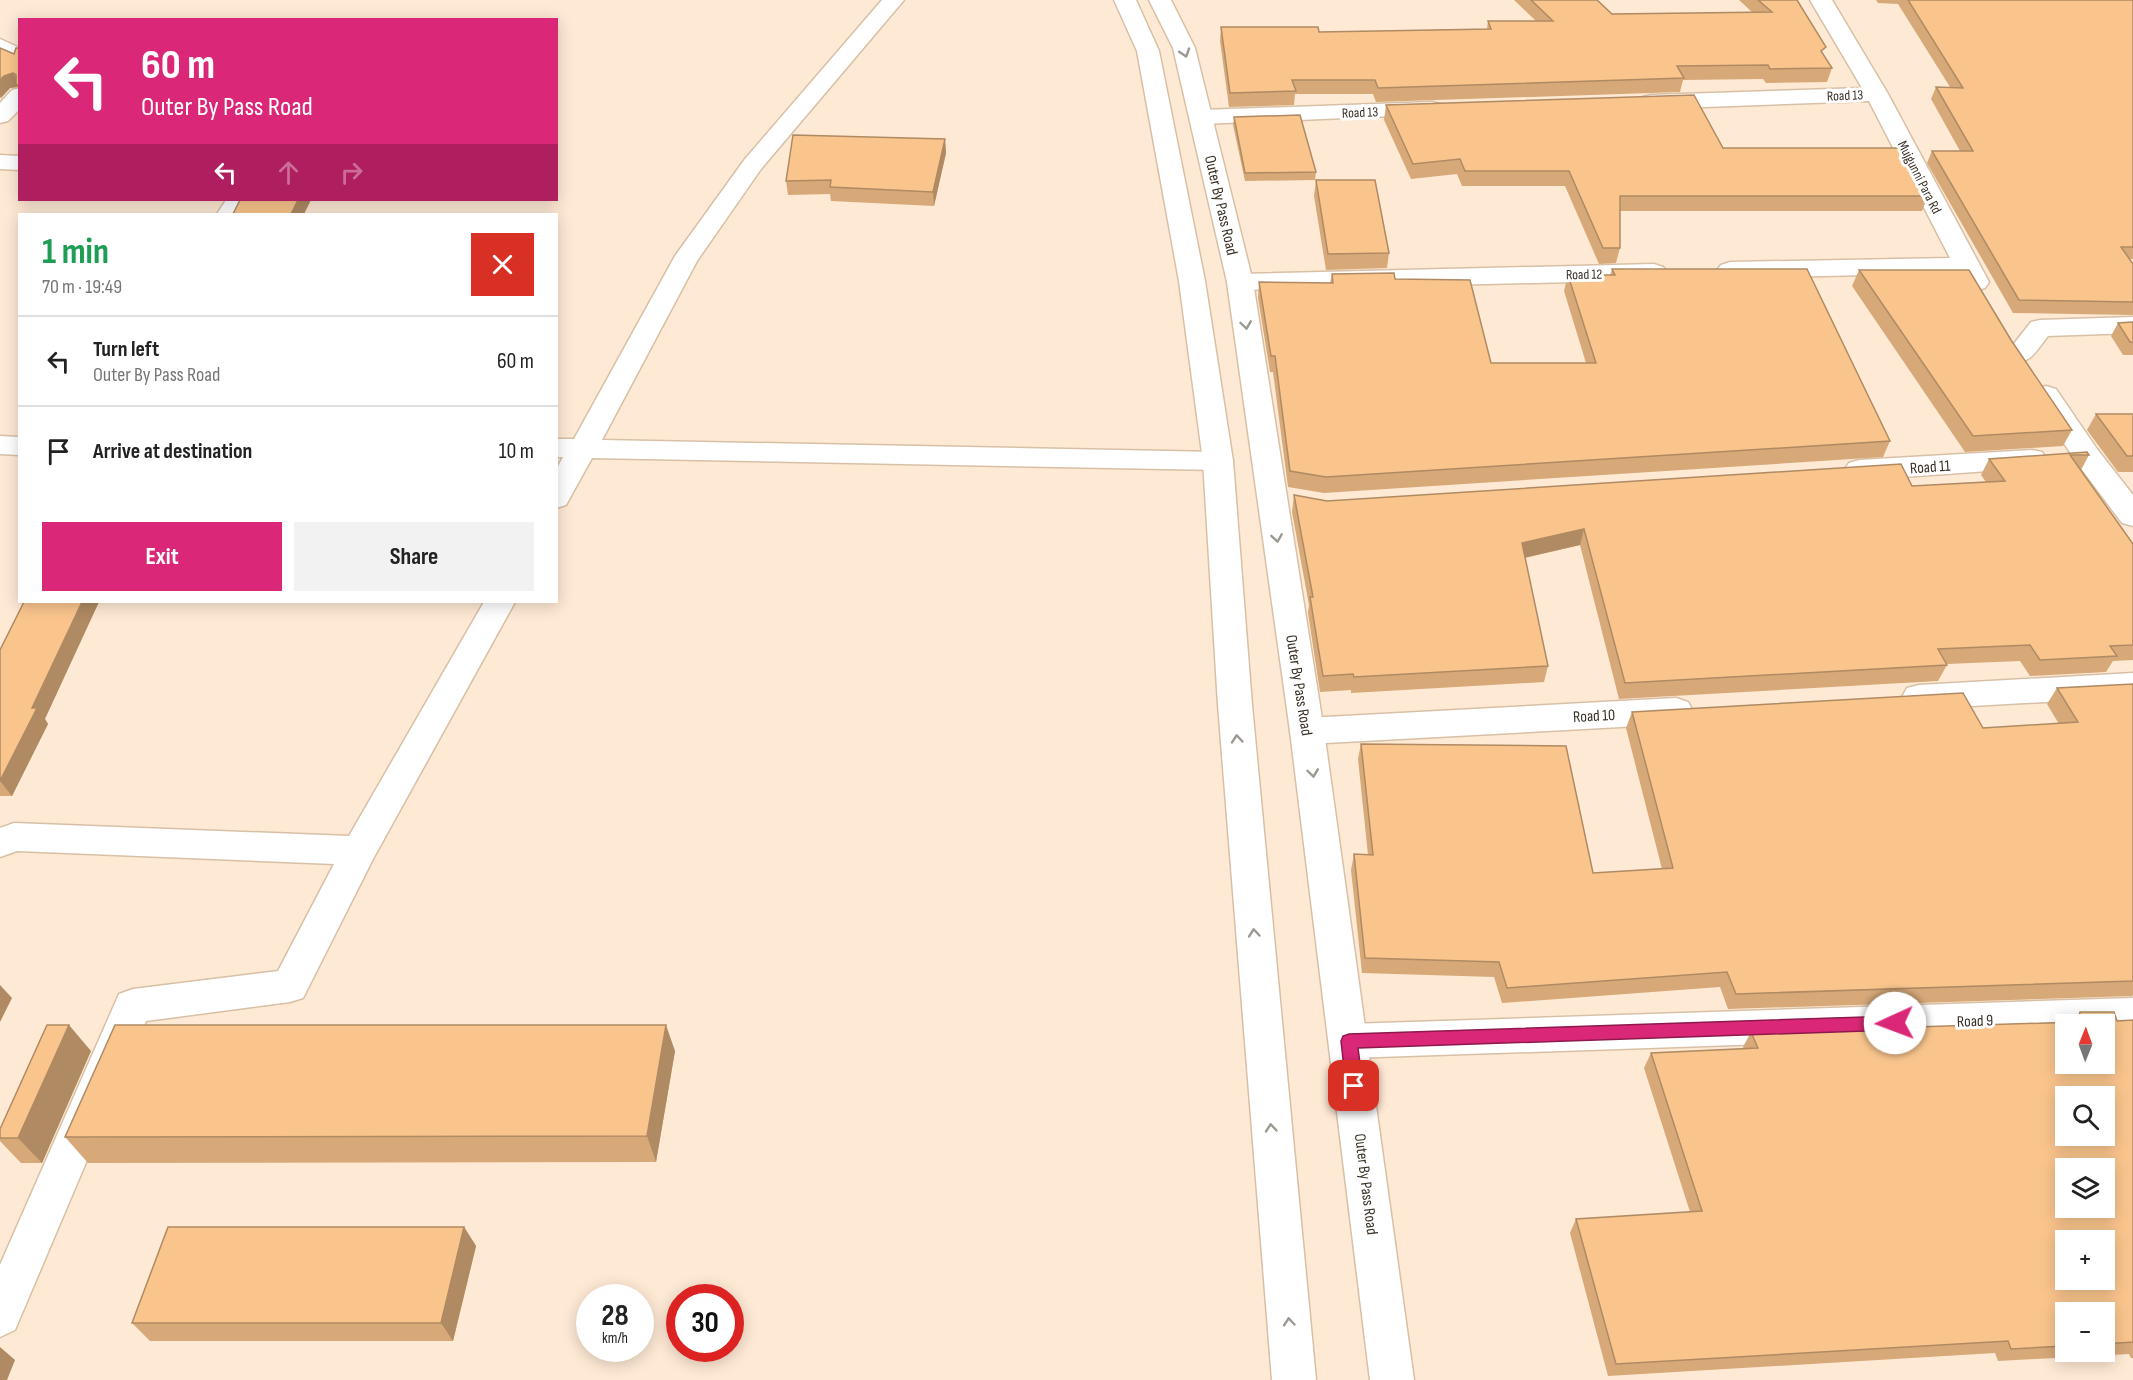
<!DOCTYPE html>
<html lang="en">
<head>
<meta charset="utf-8">
<style>
  body { margin:0; font-family:"Sofia Sans Condensed",sans-serif; background:#f2f2f2; color:#222; height:100vh; display:flex; flex-direction:column; font-size:22px; white-space:nowrap }
  * { box-sizing:border-box; margin:0 }
  p { font-size:20px; color:#767676 }
  .icon { flex:none; width:33px; height:33px; fill:none; stroke:currentColor; stroke-width:2; stroke-linecap:round; stroke-linejoin:round }
  .map { position:relative; flex:1; overflow:hidden }
  .details { position:absolute; left:18px; top:213px; width:540px; height:390px; display:flex; flex-direction:column; background:#fff; border-radius:0px; box-shadow:0 3px 15px #0003 }
  .details>* { flex:none }
  .guide { position:absolute; left:18px; top:18px; width:540px; height:183px; border-radius:0px; box-shadow:0 3px 15px #0003; background:#db2777; color:#fff; overflow:hidden }
  .needle { width:39px; rotate:1deg }
  .tools { position:absolute; left:2055px; top:1014px; display:grid; gap:12px }
  .tools a { display:grid; place-items:center; width:60px; height:60px; border-radius:0px; background:#fff; box-shadow:0 3px 15px #0003; font-size:30px }
  .speed { position:absolute; left:576px; top:1284px; display:flex; gap:12px; font-size:30px; font-weight:700; text-align:center }
  .speed>* { display:grid; place-content:center; width:78px; height:78px; border-radius:50%; background:#fff; box-shadow:0 3px 15px #0003; line-height:1 }
  .speed small { font-size:15px; font-weight:400 }
  .speed .limit { border:9px solid #d22; background:#fff; color:#111 }
  .pin { position:absolute; display:grid; place-items:center; width:51px; height:51px; color:#fff; margin:-26px; border-radius:12px; box-shadow:0 3px 9px #0006 }
  .me { position:absolute; width:66px; margin:-33px; rotate:268deg; stroke-linejoin:round; filter:drop-shadow(0 0 4px #0008) }
  .turn { display:flex; align-items:center; gap:21px; height:126px; padding:0 24px; font-size:27px }
  .turn .icon { width:78px; height:78px; stroke-width:2.5 }
  .turn b { display:block; font-size:42px; line-height:51px }
  .lanes { display:flex; align-items:center; height:57px; padding:0 24px; background:#0003; justify-content:center; gap:30px; direction:ltr }
  .lanes .off { opacity:.35 }
  .round { display:grid; place-items:center; flex:none; width:63px; height:63px; border-radius:0px; background:#f2f2f2 }
  .overview { display:flex; align-items:center; justify-content:space-between; height:102px; padding:0 24px }
  h1 { font-size:36px; font-weight:700; line-height:45px; color:#1e9e55 }
  .action { display:flex; gap:12px; margin-top:auto; padding:12px 24px }
  .action a { flex:1; height:69px; border-radius:0px; background:#db2777; color:#fff; font-size:24px; font-weight:700; line-height:69px; text-align:center }
  .action a+a { background:#f2f2f2; color:#222 }
  ul { padding:0; list-style:none }
  li { display:flex; align-items:center; gap:18px; height:90px; padding:0 24px; border-top:2px solid #e0e0e0 }
  li div { flex:1 }
  li b { display:block; font-size:22px }
  li em { font-style:normal }
  .map>svg:first-child { display:block }
</style>
</head>
<body>
<div class="map">
<svg width="2133" height="1380" viewBox="0 0 2133 1380">
  <rect width="100%" height="100%" fill="#fee9d4"/>
  <g fill="none" stroke-linecap="round" stroke-linejoin="round">
    <g stroke="#d8c0a6" stroke-width="3">
      <g id="minor">
        <path d="M882 0H904L761 169 697 261 602 440 1218 452 1228 454 1233 461 1228 468 1218 470 592 458 566 505 556 508V470L563 457H556V439H574L675 256 745 159Z"/>
        <path d="M1810 0H1832L1888 94 1989 282 1985 288 1976 290 1967 288 1958 273 1730 278 1721 275 1717 270 1721 265 1730 262 1950 258 1869 101 1651 109 1643 107 1640 102 1643 97 1651 95 1862 88Z"/>
        <path d="M0 39 20 48V64L0 55Z"/>
        <path d="M20 88V109L8 121 0 123V103L12 90Z"/>
        <path d="M1432 102 1440 104 1443 109 1440 114 1202 124 1194 122 1190 117 1194 112 1202 110Z"/>
        <path d="M0 155 20 156V170L0 169Z"/>
        <path d="M226 200H250L241 214H217Z"/>
        <path d="M1654 264 1663 267 1667 272 1663 277 1654 280 1240 290 1231 288 1227 282 1231 276 1240 274Z"/>
        <path d="M2133 317V333L2048 336C2036 351 2030 366 2009 361L2005 355 2031 322 2040 320Z"/>
        <path d="M2046 386 2056 389 2097 449 2133 495V526L2122 523 2077 463 2032 395 2036 389Z"/>
        <path d="M0 436 20 437V455L0 454Z"/>
        <path d="M2032 450 2042 452 2047 459 2042 466 2032 468 1859 480 1849 477 1844 470 1849 463 1859 460Z"/>
        <path d="M484 602H515L373 859 303 998 290 1002 146 1021 15 1330 0 1337V1265L119 994 133 989 278 971 334 864 17 851 0 857V828L14 823 349 836Z"/>
        <path d="M2133 673V697L1919 709 1907 706 1902 697 1907 688 1919 685Z"/>
        <path d="M1676 698 1688 702 1693 711 1688 720 1676 724 1307 744 1295 740 1290 731 1295 722 1307 718Z"/>
        <path d="M2133 998V1032L2104 1033V1024H2066V1034L1349 1058 1335 1053 1329 1041 1335 1029 1349 1024Z"/>
      </g>
    </g>
    <g stroke="#d8c0a6" stroke-width="3">
      <g id="primary">
        <path d="M1114 0H1136L1159 51 1205 281 1233 461 1252 705 1316 1380H1272L1218 705 1203 461 1179 281 1137 51Z"/>
        <path d="M1149 0H1171L1195 48 1253 282 1324 731 1414 1380H1370L1290 731 1227 282 1173 48Z"/>
      </g>
    </g>
    <use href="#minor" fill="#fff" fill-rule="evenodd"/>
    <use href="#primary" fill="#fff" fill-rule="evenodd"/>
  </g>
  <g fill="#d7a979" fill-rule="evenodd">
    <path d="M1514 0H1597L1612 14 1753 13 1739 0H1797L1823 55 1832 68 1827 82 1766 83 1763 79 1683 80 1680 92 1376 102 1373 94H1295L1294 105 1229 107 1220 41 1221 27 1319 32 1487 29 1488 21H1536Z"/>
    <path d="M1876 0H2133V259H2130L2133 264V315L2013 313 1927 163 1932 151H1960L1931 99 1936 87H1950L1898 4 1878 3Z"/>
    <path d="M0 48 14 54 20 48V92L17 87 10 88 1 98H0Z"/>
    <path d="M1386 105 1723 148 1928 196 1922 211H1620V248L1616 263 1599 264 1565 186H1462L1457 174 1411 179 1384 120Z"/>
    <path d="M1234 117 1316 172 1315 180 1245 181 1233 125Z"/>
    <path d="M945 139 946 153 934 206 831 201 830 194 788 195 786 181Z"/>
    <path d="M1316 180 1389 253 1387 268 1326 270 1314 196Z"/>
    <path d="M1612 269 1890 441 1883 457 1324 493 1288 487 1273 372H1270L1258 298 1259 282 1330 283 1332 274 1395 279 1491 363H1586L1564 291 1568 275H1610Z"/>
    <path d="M1859 270 2011 340 2072 430 2063 446 1965 452 1852 286Z"/>
    <path d="M2133 322V355H2123L2111 336 2118 323Z"/>
    <path d="M2096 414H2133V472H2118L2087 430Z"/>
    <path d="M2087 452 2089 455 2081 470 2133 544V660L2113 661 2106 672 2030 676 2020 661 1947 664V665L1938 681 1619 699 1580 545 1525 558 1548 666 1544 682 1351 693V690L1320 692 1308 613 1309 605 1292 512 1294 495 1327 501 1912 486 1986 482 1981 475 1989 459Z"/>
    <path d="M0 650 48 724 12 796H0Z"/>
    <path d="M2133 684V995L2132 996 1728 1009 1720 987 1502 1003 1494 977 1362 973 1351 870 1354 854 1368 855 1358 759 1361 744 1593 873 1662 869 1626 728 1632 712 1983 728 2059 724 2047 704 2057 688Z"/>
    <path d="M2080 1012 2117 1021 2133 1020V1358H2131L2129 1354 1998 1361 1995 1353 1608 1376 1570 1233 1576 1219 1690 1212 1644 1068 1651 1053 1744 1049 1743 1047 1751 1032 2072 1022ZM2066 1312H2104V1352H2066Z"/>
    <path d="M91 1051 42 1163H21L0 1141V1129Z"/>
    <path d="M675 1051 656 1162 88 1163 65 1137Z"/>
    <path d="M464 1227 476 1246 453 1341H150L132 1323Z"/>
  </g>
  <g fill="#af8a63">
    <path d="M13 73 19 85H16L17 87 10 88 1 98 0 95V80L4 76Z"/>
    <path d="M945 139 946 153 934 206 933 192Z"/>
    <path d="M298 200H311L304 214H291Z"/>
    <path d="M1584 529 1580 545 1518 559 1522 543Z"/>
    <path d="M82 602H99L45 719 48 724 12 796 0 781 32 708Z"/>
    <path d="M0 985 12 998 0 1022Z"/>
    <path d="M69 1025 91 1051 42 1163 18 1138Z"/>
    <path d="M666 1025 675 1051 656 1162 647 1136Z"/>
    <path d="M464 1227 476 1246 453 1341 441 1323Z"/>
    <path d="M0 1347 15 1360 7 1380H0Z"/>
  </g>
  <g fill="#fac58d" stroke="#af8a63" stroke-width="1.5" fill-rule="evenodd">
    <path d="M1531 0H1597L1612 14 1772 12 1758 0H1797L1826 47 1821 51 1832 68 1770 69 1768 65 1677 66 1684 78 1378 88 1375 80H1292L1296 91 1230 93 1221 27H1318L1319 32 1491 29 1488 21H1553Z"/>
    <path d="M1908 0H2133V247H2121L2133 264V302L2019 300 1932 151H1973L1936 87 1963 88Z"/>
    <path d="M0 48 14 54 16 48H20V85H16V75L13 73 4 76 0 80Z"/>
    <path d="M1694 95 1723 148H1904L1928 196H1620V248H1603L1569 171H1465L1460 159 1413 164 1386 105Z"/>
    <path d="M1300 115 1316 172 1245 173 1234 117Z"/>
    <path d="M793 135 945 139 933 192 830 187 831 180 786 181Z"/>
    <path d="M1316 180H1375L1389 253 1328 254Z"/>
    <path d="M240 200H298L291 214H233Z"/>
    <path d="M1612 269H1807L1890 441 1326 477 1290 471 1275 356H1271L1259 282 1333 283 1332 274 1394 273 1395 279 1470 280 1491 363H1596L1568 275H1615Z"/>
    <path d="M1859 270H1969L2011 340 2072 430 1973 436Z"/>
    <path d="M2133 322V342H2130L2118 323Z"/>
    <path d="M2096 414H2133V456H2127Z"/>
    <path d="M2087 452 2089 455H2070L2133 544V645L2110 646 2117 656 2040 660 2030 645 1938 649 1947 665 1625 683 1584 529 1522 543 1548 666 1354 677 1353 674 1323 676 1310 597H1313L1294 495 1327 501 1901 464 1912 486 2005 481 1989 459Z"/>
    <path d="M24 602H82L32 708H37L0 781V650Z"/>
    <path d="M2133 684V981L1736 994 1727 972 1507 988 1499 962 1365 958 1354 854 1373 855 1361 744 1566 746 1593 873 1673 868 1632 712 1963 693 1983 728 2078 722 2057 688Z"/>
    <path d="M2080 1012H2114L2117 1021 2133 1020V1342L2104 1344V1312H2066V1346L2011 1349 2008 1341 1616 1364 1576 1219 1702 1211 1651 1053 1758 1048 1751 1032 2078 1022ZM2066 1024H2104V1064H2066ZM2066 1096H2104V1136H2066ZM2066 1168H2104V1208H2066ZM2066 1240H2104V1280H2066Z"/>
    <path d="M47 1025H69L18 1138H0V1129Z"/>
    <path d="M115 1025H666L647 1136 65 1137Z"/>
    <path d="M168 1227H464L441 1323H132Z"/>
  </g>
  <defs><path id="oneway-chevron" d="M-2-3.5L2.5 0L-2 3.5" fill="none" stroke-width="1.6" stroke-linecap="round" stroke-linejoin="round" transform="scale(1.5)"/></defs>
  <g stroke="#9c9892">
    <use href="#oneway-chevron" transform="translate(1185 53) rotate(72)"/>
    <use href="#oneway-chevron" transform="translate(1246 325) rotate(82)"/>
    <use href="#oneway-chevron" transform="translate(1277 538) rotate(81)"/>
    <use href="#oneway-chevron" transform="translate(1237 739) rotate(-95)"/>
    <use href="#oneway-chevron" transform="translate(1313 773) rotate(82)"/>
    <use href="#oneway-chevron" transform="translate(1254 933) rotate(-95)"/>
    <use href="#oneway-chevron" transform="translate(1271 1128) rotate(-95)"/>
    <use href="#oneway-chevron" transform="translate(1289 1322) rotate(-95)"/>
  </g>
  <path fill="#db2777" stroke="#8e194d" stroke-width="1.5" d="M1895 1016 1901 1018 1903 1023 1901 1027 1895 1030 1358 1048 1363 1086 1360 1091 1354 1093 1349 1091 1346 1086 1341 1041 1343 1036 1349 1034Z"/>
  <g text-anchor="middle" stroke-width="6" stroke-linejoin="round" paint-order="stroke">
    <g font-size="14" fill="#393026" stroke="#fff">
      <text transform="translate(1845 95) rotate(-2)" y="5">Road 13</text>
      <text transform="translate(1360 112) rotate(-2)" y="5">Road 13</text>
      <text transform="translate(1920 177) rotate(63)" y="5">Mujgunni Para Rd</text>
      <text transform="translate(1584 274) rotate(-1)" y="5">Road 12</text>
    </g>
    <g font-size="16" fill="#393026" stroke="#fff">
      <text transform="translate(1222 205) rotate(77)" y="6">Outer By Pass Road</text>
      <text transform="translate(1930 466) rotate(-4)" y="6">Road 11</text>
      <text transform="translate(1300 685) rotate(81)" y="6">Outer By Pass Road</text>
      <text transform="translate(1594 715) rotate(-3)" y="6">Road 10</text>
      <text transform="translate(1975 1020) rotate(-2)" y="6">Road 9</text>
      <text transform="translate(1367 1184) rotate(83)" y="6">Outer By Pass Road</text>
    </g>
  </g>
</svg>
<div class="tools">
<a><svg class="needle" viewBox="-14 -14 28 28"><path d="M0-13l5 13h-10z" fill="#e53935"/><path d="M0 13l5-13h-10z" fill="#767676"/></svg></a>
<a><svg class="icon" aria-label="search" viewBox="0 0 24 24"><circle cx="10" cy="10" r="6"/><path d="M15 15l6 6"/></svg></a>
<a><svg class="icon" aria-label="layers" viewBox="0 0 24 24"><path d="M12 4l9 5-9 5-9-5zM3 14l9 5 9-5"/></svg></a>
<a>+</a>
<a>−</a>
</div>
<div class="speed"><div>28<small>km/h</small></div><div class="limit">30</div></div>
<div class="pin" style="left:1354px;top:1086px;background:#d93025"><svg class="icon" aria-label="arrive" viewBox="0 0 24 24"><path d="M6 21V4h12l-3 4 3 4H6"/></svg></div>
<svg class="me" style="left:1895px;top:1023px" viewBox="-20 -20 40 40"><circle r="19" fill="#fff"/><path d="M0-13L10 11 0 6-10 11z" fill="#db2777"/></svg>
<div class="guide">
<div class="turn"><svg class="icon" aria-label="left" viewBox="0 0 24 24"><path d="M17 20v-9H6M10 6l-5 5 5 5"/></svg><div><b>60 m</b>Outer By Pass Road</div></div>
<div class="lanes"><svg class="icon" aria-label="left" viewBox="0 0 24 24"><path d="M17 20v-9H6M10 6l-5 5 5 5"/></svg><svg class="icon off" aria-label="ahead" viewBox="0 0 24 24"><path d="M12 20V5M6 11l6-6 6 6"/></svg><svg class="icon off" aria-label="right" viewBox="0 0 24 24"><path d="M7 20v-9h11M14 6l5 5-5 5"/></svg></div>
</div>
<section class="details">
<div class="overview"><div><h1>1 min</h1><p>70 m · 19:49</p></div><a class="round" style="background:#d93025;color:#fff"><svg class="icon" aria-label="close" viewBox="0 0 24 24"><path d="M6 6l12 12M18 6L6 18"/></svg></a></div>
<ul>
<li><svg class="icon" aria-label="left" viewBox="0 0 24 24"><path d="M17 20v-9H6M10 6l-5 5 5 5"/></svg><div><b>Turn left</b><p>Outer By Pass Road</p></div><em>60 m</em></li>
<li><svg class="icon" aria-label="arrive" viewBox="0 0 24 24"><path d="M6 21V4h12l-3 4 3 4H6"/></svg><div><b>Arrive at destination</b></div><em>10 m</em></li>
</ul>
<div class="action"><a>Exit</a><a>Share</a></div>
</section>
</div>
</body>
</html>
